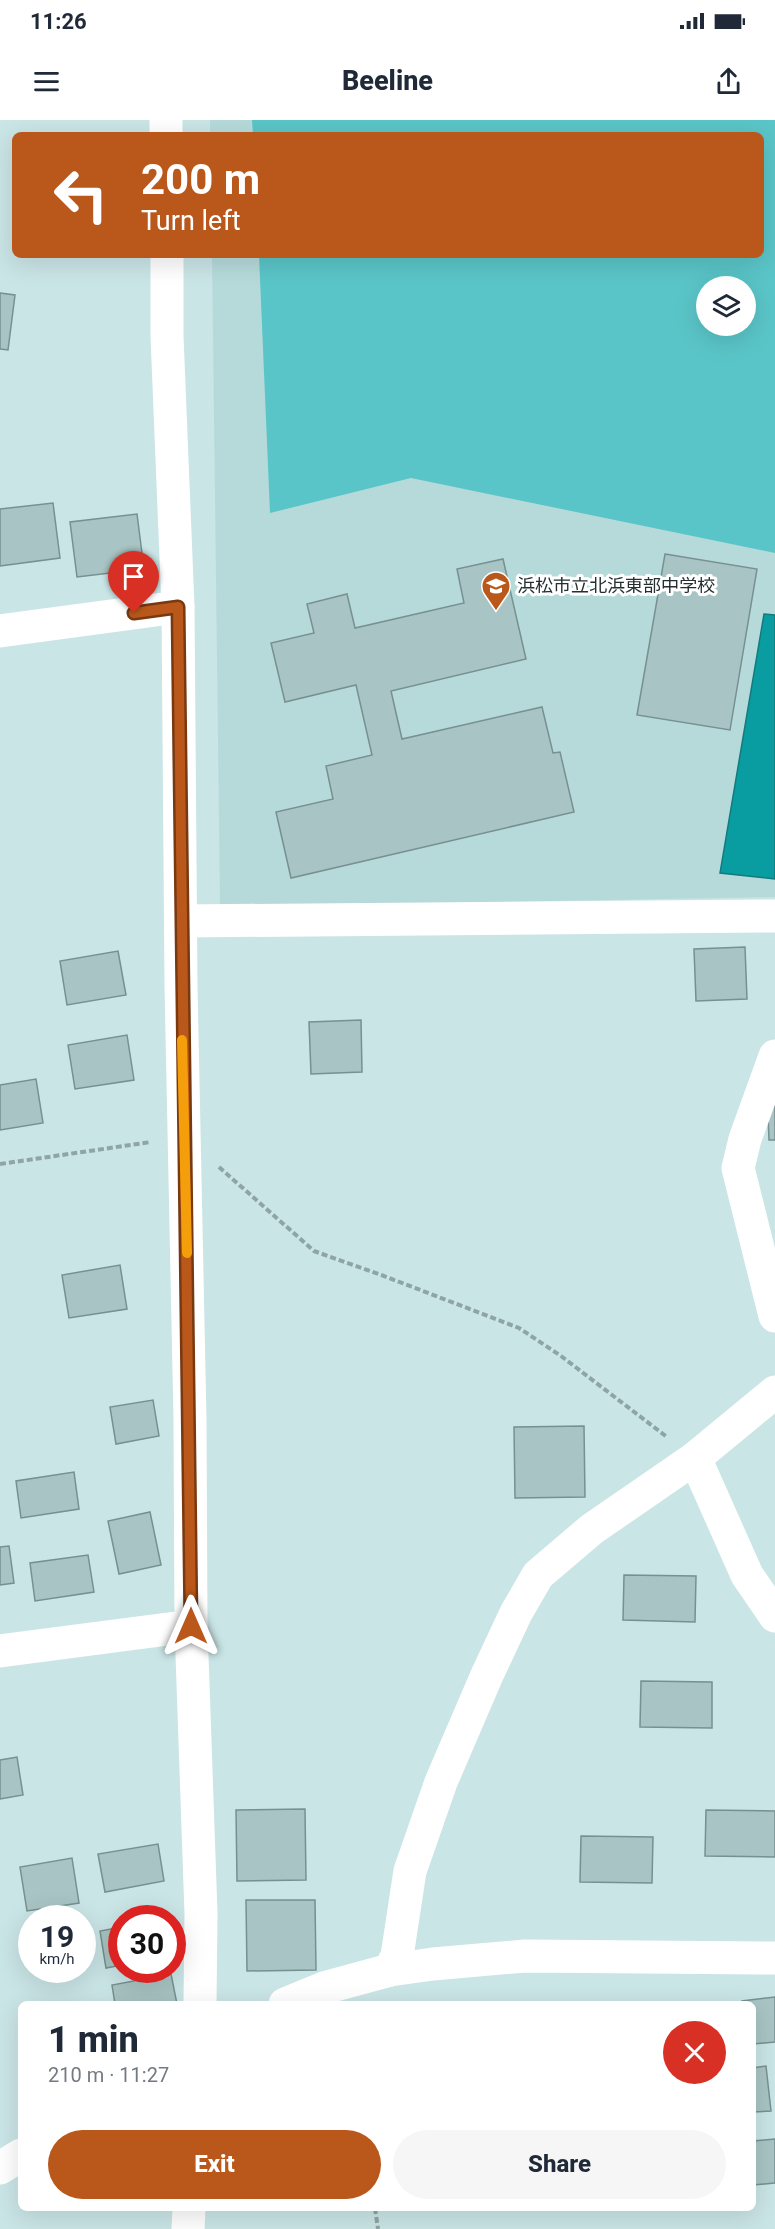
<!DOCTYPE html>
<html lang="en">
<head>
<meta charset="utf-8">
<style>
  body { margin:0; font-family:Roboto,"Noto Sans JP",sans-serif; background:#f6f6f7; color:#1f2937; height:100vh; display:flex; flex-direction:column; font-size:22px; white-space:nowrap }
  * { box-sizing:border-box; margin:0 }
  p { font-size:20px; color:#747a83 }
  .icon { flex:none; width:33px; height:33px; fill:none; stroke:currentColor; stroke-width:2; stroke-linecap:round; stroke-linejoin:round }
  .map { position:relative; flex:1; overflow:hidden }
  .drawer { position:absolute; left:18px; top:1881px; width:738px; height:210px; display:flex; flex-direction:column; background:#fff; border-radius:9px; box-shadow:0 6px 24px #0002 }
  .drawer>* { flex:none }
  .banner { position:absolute; left:12px; top:12px; width:752px; height:126px; border-radius:9px; box-shadow:0 6px 24px #0002; background:#b9581a; color:#fff; overflow:hidden }
  .buttons { position:absolute; left:696px; top:156px; display:grid; gap:12px }
  .buttons a { display:grid; place-items:center; width:60px; height:60px; border-radius:50%; background:#fff; box-shadow:0 6px 24px #0002; font-size:30px }
  .speed { position:absolute; left:18px; top:1785px; display:flex; gap:12px; font-size:30px; font-weight:700; text-align:center }
  .speed>* { display:grid; place-content:center; width:78px; height:78px; border-radius:50%; background:#fff; box-shadow:0 6px 24px #0002; line-height:1 }
  .speed small { font-size:15px; font-weight:400 }
  .speed .limit { border:9px solid #d22; background:#fff; color:#111 }
  .pin { position:absolute; display:grid; place-items:center; width:51px; height:51px; color:#fff; margin:-62px -26px; border-radius:50% 50% 50% 0; rotate:-45deg; box-shadow:0 0 6px #0007 }
  .pin .icon { rotate:45deg }
  .me { position:absolute; width:66px; margin:-33px; rotate:0deg; stroke-linejoin:round; filter:drop-shadow(0 0 4px #0008) }
  .turn { display:flex; align-items:center; gap:21px; height:126px; padding:0 30px; font-size:27px }
  .turn .icon { width:78px; height:78px; stroke-width:2.5 }
  .turn b { display:block; font-size:42px; line-height:51px }
  .round { display:grid; place-items:center; flex:none; width:63px; height:63px; border-radius:32px; background:#f6f6f7 }
  .headline { display:flex; align-items:center; justify-content:space-between; height:102px; padding:0 30px }
  h1 { font-size:36px; font-weight:800; line-height:45px }
  .action { display:flex; gap:12px; margin-top:auto; padding:12px 30px }
  .action a { flex:1; height:69px; border-radius:36px; background:#b9581a; color:#fff; font-size:24px; font-weight:800; line-height:69px; text-align:center }
  .action a+a { background:#f6f6f7; color:#1f2937 }
  .status { display:flex; justify-content:space-between; align-items:center; height:42px; padding:0 30px; background:#fff; direction:ltr }
  .status svg { height:16px; fill:currentColor }
  header { display:flex; justify-content:space-between; align-items:center; height:78px; padding:0 30px; background:#fff; font-size:27px; font-weight:800 }
  .map>svg:first-child { display:block }
</style>
</head>
<body>
<div class="status"><b>11:26</b><svg viewBox="0 0 49 12"><path d="M0 12V9h3v3zM5 12V6h3v6zM10 12V3h3v9zM15 12V0h3v12zM26 1h20v11H26zM47 4h2v5h-2z"/></svg></div>
<header><svg class="icon" aria-label="menu" viewBox="0 0 24 24"><path d="M4 6h16M4 12h16M4 18h16"/></svg>Beeline<svg class="icon" aria-label="share" viewBox="0 0 24 24"><path d="M12 15V3M7 8l5-5 5 5M5 13v7h14v-7"/></svg></header>
<div class="map">
<svg width="775" height="2109" viewBox="0 0 775 2109">
  <rect width="100%" height="100%" fill="#cae5e6"/>
  <path fill="#b6dada" fill-rule="evenodd" d="M210 0H775V777L220 787 212 135H760V15H210ZM706 166H746V206H706Z"/>
  <path fill="#5ac5c8" fill-rule="evenodd" d="M252 0H775V433L411 358 270 393 259 135H760V15H253ZM706 166H746V206H706Z"/>
  <path fill="#099da1" stroke="#117c7f" stroke-width="1.5" d="M764 494 775 495V759L720 753Z"/>
  <g fill="#a9c4c4" stroke="#779091" stroke-width="1.5">
    <path d="M0 173 15 175 8 230 0 229Z"/>
    <path d="M53 383 60 438 0 446V389Z"/>
    <path d="M137 394 144 449 77 457 70 402Z"/>
    <path d="M665 434 757 449 730 610 637 595Z"/>
    <path d="M503 439 526 539 391 571 402 619 542 587 553 633 560 632 574 692 291 758 276 692 333 679 326 646 372 635 356 565 285 582 271 523 314 513 307 484 347 474 355 508 464 483 457 449Z"/>
    <path d="M745 827 747 879 696 881 694 829Z"/>
    <path d="M118 831 126 875 67 885 60 841Z"/>
    <path d="M361 900 362 952 311 954 309 902Z"/>
    <path d="M127 915 134 960 75 969 68 925Z"/>
    <path d="M36 959 43 1003 0 1010V965Z"/>
    <path d="M767 968H775V1020H769Z"/>
    <path d="M120 1145 127 1189 69 1198 62 1155Z"/>
    <path d="M153 1280 159 1316 116 1324 110 1287Z"/>
    <path d="M584 1306 585 1377 515 1378 514 1307Z"/>
    <path d="M74 1352 79 1389 21 1398 16 1361Z"/>
    <path d="M150 1392 161 1445 119 1454 108 1401Z"/>
    <path d="M9 1426 14 1463 0 1465V1427Z"/>
    <path d="M88 1435 94 1472 35 1481 30 1443Z"/>
    <path d="M624 1455 696 1456 695 1502 623 1500Z"/>
    <path d="M641 1561 712 1562V1608L640 1607Z"/>
    <path d="M17 1637 23 1675 0 1679V1640Z"/>
    <path d="M305 1689 306 1760 237 1761 236 1690Z"/>
    <path d="M706 1690 775 1691V1737L705 1736Z"/>
    <path d="M581 1716 653 1717 652 1763 580 1762Z"/>
    <path d="M158 1724 164 1761 105 1772 98 1734Z"/>
    <path d="M72 1738 79 1783 27 1791 20 1747Z"/>
    <path d="M246 1780H315L316 1850 247 1851Z"/>
    <path d="M122 1807V1845L106 1848 100 1811Z"/>
    <path d="M171 1854 177 1884H115L112 1865Z"/>
    <path d="M775 1877V1922L753 1924V1884H742V1881Z"/>
    <path d="M766 1946 771 1991 753 1992V1948Z"/>
    <path d="M775 2019V2063L753 2065V2021Z"/>
  </g>
  <g fill="none" stroke-linecap="round" stroke-linejoin="round">
    <g stroke="#8fa4a4" stroke-width="4" stroke-dasharray="6 3" stroke-linecap="butt">
      <path d="M0 1044 151 1022"/>
      <path d="M219 1047 314 1131 384 1156 519 1208 561 1236 667 1317"/>
      <path d="M375 2088 378 2109"/>
    </g>
    <g stroke="#fff" stroke-width="33">
      <path d="M166 0V15"/>
      <path d="M167 135V216L178 487 181 865 190 1300 191 1506 201 1794 200 1884"/>
      <path d="M0 511 178 487"/>
      <path d="M181 801 775 796"/>
      <path d="M775 936 745 1019 738 1048 775 1196"/>
      <path d="M695 1338 747 1455 775 1496"/>
      <path d="M0 1531 191 1506"/>
      <path d="M390 1850 397 1836 410 1751 441 1662 487 1555 516 1493 538 1455 592 1409 695 1338 775 1272"/>
      <path d="M285 1884 324 1868 390 1850 433 1844 525 1836 775 1838"/>
      <path d="M0 2048 21 2035"/>
      <path d="M188 2109 189 2088"/>
    </g>
  </g>
  <g fill="none" stroke-linecap="round" stroke-linejoin="round">
    <g stroke="#783911" stroke-width="15">
      <path id="route" d="M134 493 178 487C180 827 189 1166 191 1506"/>
    </g>
    <use href="#route" stroke="#b9581a" stroke-width="10"/>
    <path stroke="#f59e0b" stroke-width="10" d="M182 920 187 1133"/>
  </g>
  <defs>
    <g id="school-pin" transform="scale(1.5)"><path d="M0 17L-7.5 6A9.5 9.5 0 1 1 7.5 6Z" fill="#b9581a" stroke="#fff"/><path d="M0-5L7-2L0 1L-7-2ZM-4 1L0 2.5L4 1V4Q0 6-4 4Z" fill="#fff"/></g>
  </defs>
  <g fill-rule="evenodd">
    <use href="#school-pin" x="496" y="466"/>
  </g>
  <g text-anchor="middle" stroke-width="6" stroke-linejoin="round" paint-order="stroke">
    <g font-size="18" fill="#252f2f" stroke="#fff" text-anchor="start">
      <text x="517" y="472">浜松市立北浜東部中学校</text>
    </g>
  </g>
</svg>
<div class="buttons">
<a><svg class="icon" aria-label="layers" viewBox="0 0 24 24"><path d="M12 4l9 5-9 5-9-5zM3 14l9 5 9-5"/></svg></a>
</div>
<div class="speed"><div>19<small>km/h</small></div><div class="limit">30</div></div>
<div class="pin" style="left:134px;top:493px;background:#d93025"><svg class="icon" aria-label="arrive" viewBox="0 0 24 24"><path d="M6 21V4h12l-3 4 3 4H6"/></svg></div>
<svg class="me" style="left:191px;top:1506px" viewBox="-20 -20 40 40"><path d="M0-17L14 15 0 8-14 15z" fill="#b9581a" stroke="#fff" stroke-width="4"/></svg>
<div class="banner">
<div class="turn"><svg class="icon" aria-label="left" viewBox="0 0 24 24"><path d="M17 20v-9H6M10 6l-5 5 5 5"/></svg><div><b>200 m</b>Turn left</div></div>
</div>
<section class="drawer">
<div class="headline"><div><h1>1 min</h1><p>210 m · 11:27</p></div><a class="round" style="background:#d93025;color:#fff"><svg class="icon" aria-label="close" viewBox="0 0 24 24"><path d="M6 6l12 12M18 6L6 18"/></svg></a></div>
<div class="action"><a>Exit</a><a>Share</a></div>
</section>
</div>
</body>
</html>
